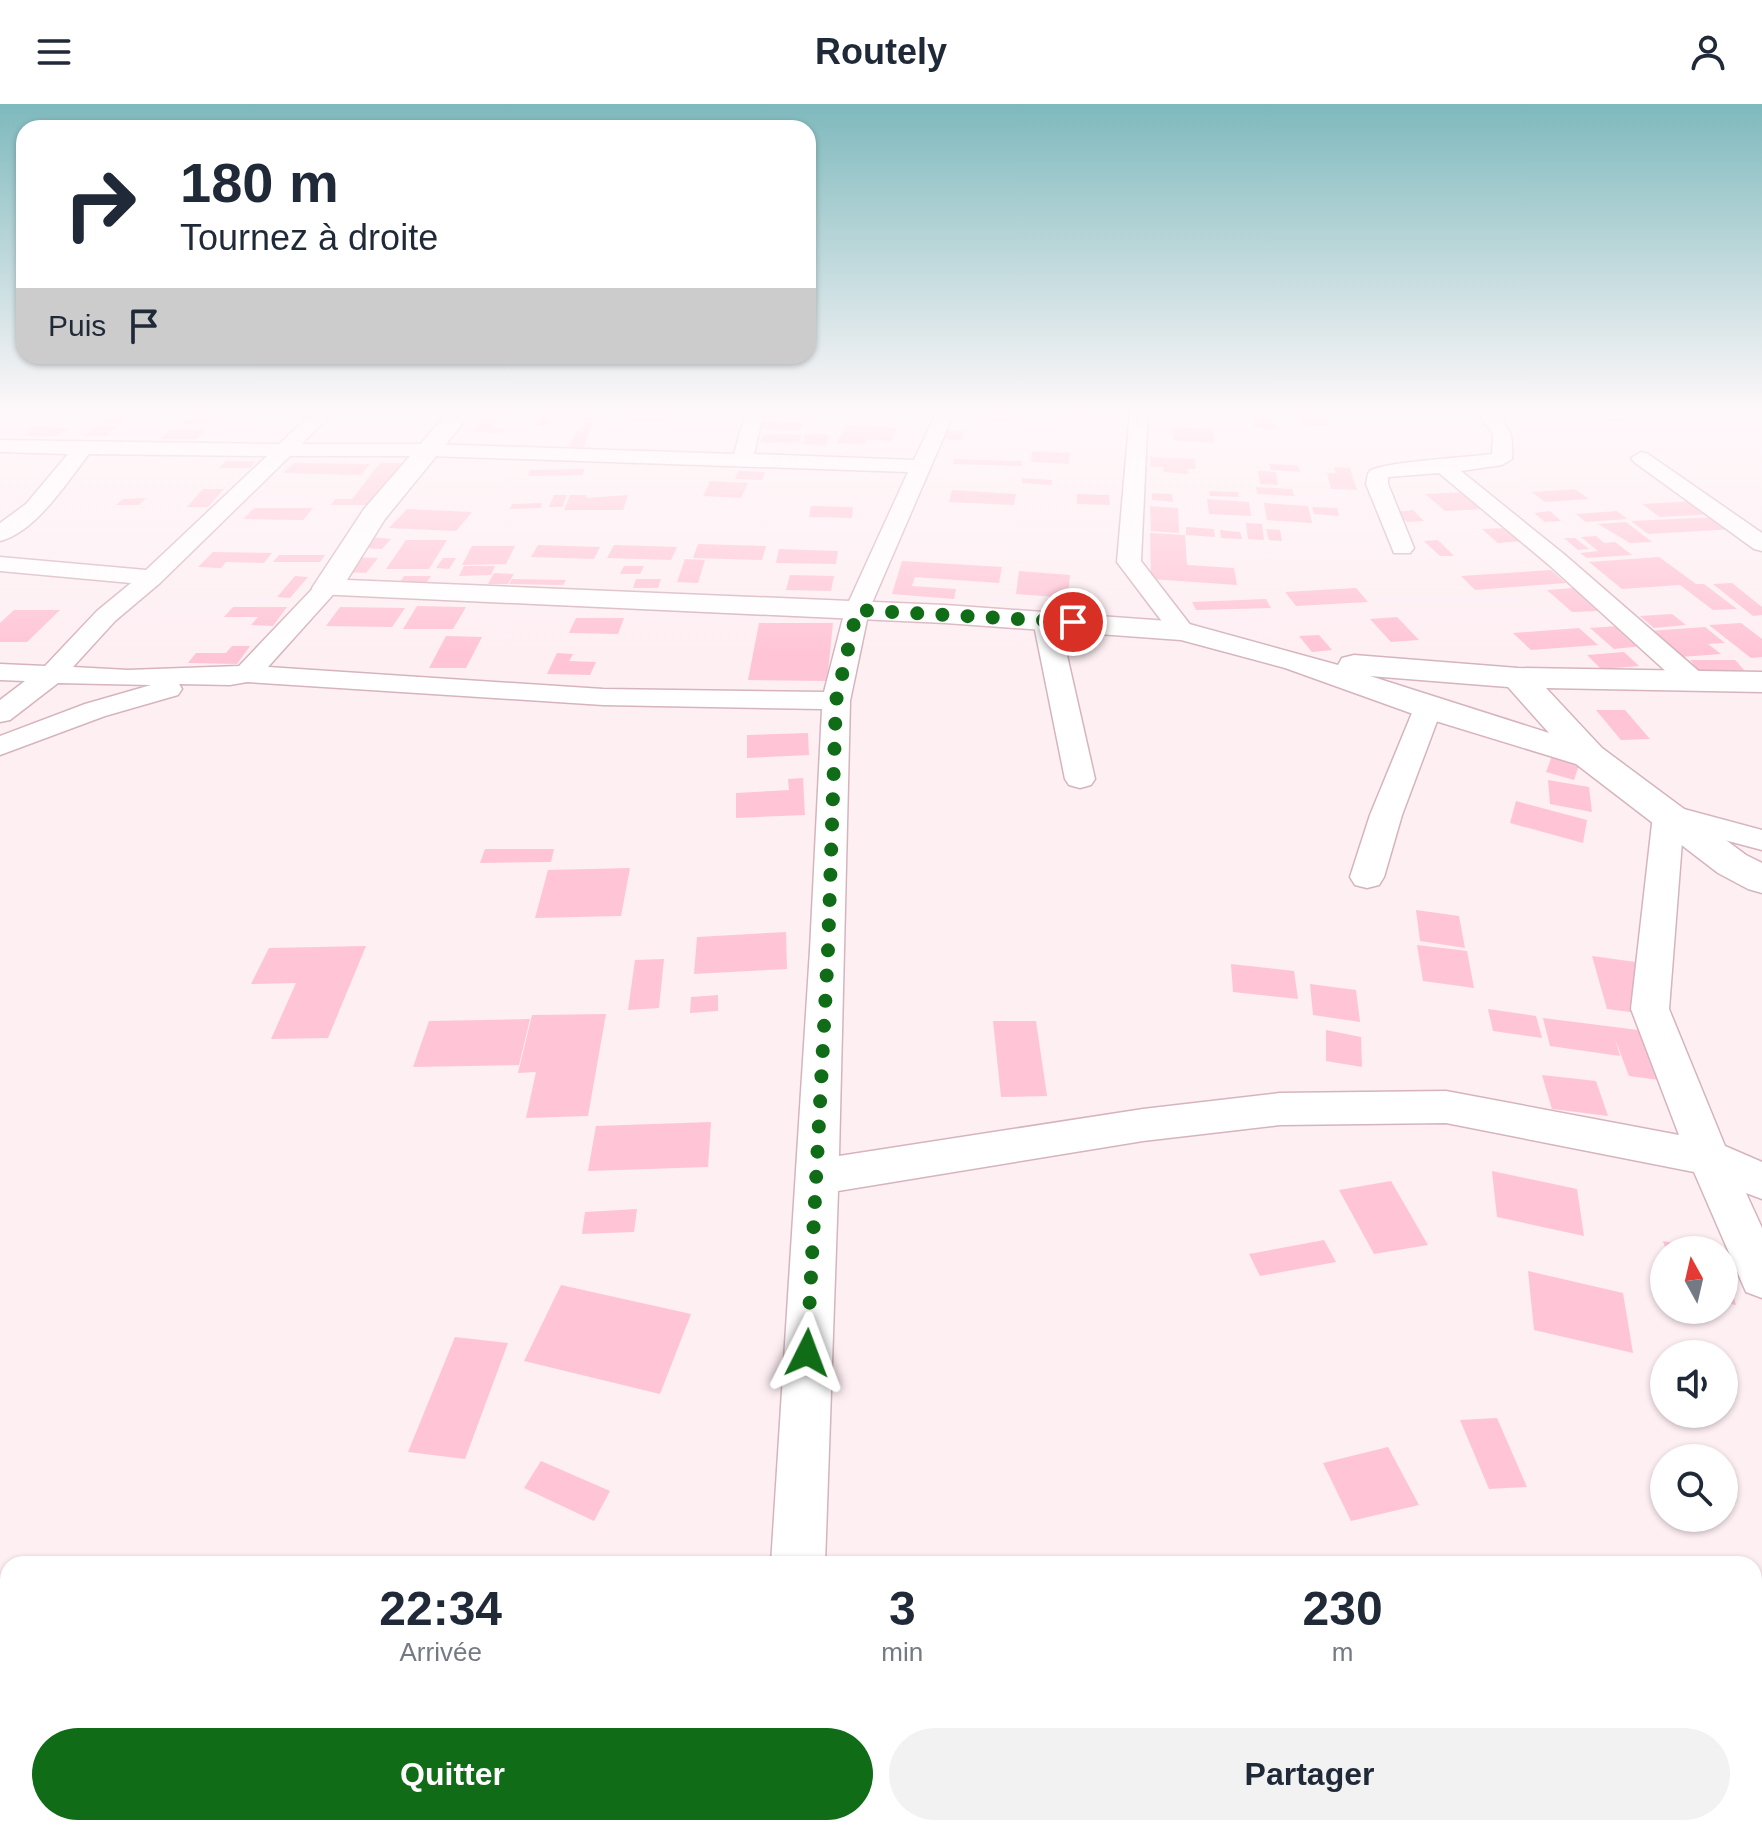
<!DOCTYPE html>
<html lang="fr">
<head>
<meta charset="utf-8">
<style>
  body { margin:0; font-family:Arial,sans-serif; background:#f2f2f3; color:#1f2937; height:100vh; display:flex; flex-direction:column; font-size:30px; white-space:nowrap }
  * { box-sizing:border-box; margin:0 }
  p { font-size:26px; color:#747a83 }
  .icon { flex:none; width:44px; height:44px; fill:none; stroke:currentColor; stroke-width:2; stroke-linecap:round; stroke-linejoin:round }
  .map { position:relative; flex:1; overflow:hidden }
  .details { position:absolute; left:0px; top:1452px; width:1762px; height:280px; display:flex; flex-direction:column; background:#fff; border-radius:24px 24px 0 0; box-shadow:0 2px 6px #0004 }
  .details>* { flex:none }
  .top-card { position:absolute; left:16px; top:16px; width:800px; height:244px; border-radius:24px; box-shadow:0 2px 6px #0004; background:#fff; color:#1f2937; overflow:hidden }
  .needle { width:52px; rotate:352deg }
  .controls { position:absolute; left:1650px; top:1132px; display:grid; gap:16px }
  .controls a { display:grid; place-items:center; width:88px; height:88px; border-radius:50%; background:#fff; box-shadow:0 2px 6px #0004; font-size:40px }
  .pin { position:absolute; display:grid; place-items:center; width:68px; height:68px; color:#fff; margin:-34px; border:4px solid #fff; border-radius:50%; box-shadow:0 2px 8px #0007 }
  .me { position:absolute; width:88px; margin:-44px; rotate:3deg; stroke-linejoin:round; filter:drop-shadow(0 0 6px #0008) }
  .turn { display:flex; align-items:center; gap:28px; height:168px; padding:0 32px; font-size:36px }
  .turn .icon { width:104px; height:104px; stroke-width:2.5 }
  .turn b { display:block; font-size:56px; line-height:68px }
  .then { display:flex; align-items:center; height:76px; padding:0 32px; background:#0003; gap:16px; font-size:30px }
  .eta { display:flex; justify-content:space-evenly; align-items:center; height:136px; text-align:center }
  .eta b { font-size:48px; font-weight:600; line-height:56px }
  .action { display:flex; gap:16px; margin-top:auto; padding:16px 32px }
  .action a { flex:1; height:92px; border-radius:48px; background:#106c16; color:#fff; font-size:32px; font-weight:600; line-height:92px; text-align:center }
  .action a+a { background:#f2f2f3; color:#1f2937 }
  header { display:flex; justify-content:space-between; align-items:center; height:104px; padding:0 32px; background:#fff; font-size:36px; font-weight:600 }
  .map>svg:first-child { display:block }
</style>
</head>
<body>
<header><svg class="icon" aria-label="menu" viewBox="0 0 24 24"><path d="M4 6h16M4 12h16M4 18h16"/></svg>Routely<svg class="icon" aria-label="person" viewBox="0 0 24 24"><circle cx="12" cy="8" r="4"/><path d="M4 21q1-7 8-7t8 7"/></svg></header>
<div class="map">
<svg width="1762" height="1732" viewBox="0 0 1762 1732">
  <rect width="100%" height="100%" fill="#feeff3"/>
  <g fill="#ffc5d6">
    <path d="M196 307H220L206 320H181Z"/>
    <path d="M489 307H521L518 312 500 311 491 323 505 324 502 329 473 328Z"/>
    <path d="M556 307 549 321H535L542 308Z"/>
    <path d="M667 307 664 317H626L630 308Z"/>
    <path d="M987 307H1014L1011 318 983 316Z"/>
    <path d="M566 308H601L597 316H563Z"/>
    <path d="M1067 310 1107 312V317L1067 315Z"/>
    <path d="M1296 311H1322L1329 321H1303Z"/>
    <path d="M110 312H130L120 320H100Z"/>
    <path d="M1253 314 1273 315 1276 325 1255 324Z"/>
    <path d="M584 317H593L584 343 569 344 576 326H581Z"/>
    <path d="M763 317 804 318 801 326 759 325Z"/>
    <path d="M846 321 896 324 891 337 867 335 864 340 837 339Z"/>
    <path d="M97 322H117L106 332H85Z"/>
    <path d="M35 323 69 324 57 332H23Z"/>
    <path d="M1173 323 1213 325 1214 339 1173 336Z"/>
    <path d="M171 325H207L196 335H160Z"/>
    <path d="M947 326 965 327 961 336 942 335Z"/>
    <path d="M764 330 802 331 799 339 760 338Z"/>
    <path d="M806 330 829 331 826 341 803 340Z"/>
    <path d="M1032 347 1070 349 1069 360 1031 358Z"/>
    <path d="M1150 353 1195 355 1196 365H1187L1188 370 1164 368 1163 363H1151Z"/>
    <path d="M954 355 1022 357V362L953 360Z"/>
    <path d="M226 357H256L250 364H219Z"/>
    <path d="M294 359 370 360 361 371 283 369Z"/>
    <path d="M380 359H402L370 401H331L335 395H352Z"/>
    <path d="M1269 360 1298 361 1300 368 1271 366Z"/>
    <path d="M1334 363 1350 364 1357 386 1331 385 1327 369H1336Z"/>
    <path d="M585 365 582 371 528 372 530 366Z"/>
    <path d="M738 367 765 368 762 376 735 375Z"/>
    <path d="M1258 367 1276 368 1278 381 1260 380Z"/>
    <path d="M1022 374 1052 376 1051 381 1022 379Z"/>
    <path d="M710 377 748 379 741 394 703 392Z"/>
    <path d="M1256 383 1292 385 1294 392 1257 390Z"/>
    <path d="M203 385H224L208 403H187Z"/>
    <path d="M1575 385 1589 395 1545 398 1532 388Z"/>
    <path d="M952 386 1016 390 1014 401 949 398Z"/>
    <path d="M1209 387 1238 388 1239 393 1210 392Z"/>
    <path d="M1465 388 1485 405 1445 407 1425 390Z"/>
    <path d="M1152 389 1172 390 1173 398 1152 396Z"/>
    <path d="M1077 390 1109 391 1110 401 1077 400Z"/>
    <path d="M554 391H567L562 403H549Z"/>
    <path d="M570 391H586V394L628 391 623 406H564Z"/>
    <path d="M146 394 139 401H116L123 395Z"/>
    <path d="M1207 395 1249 398 1251 412 1209 410Z"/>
    <path d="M1695 397 1714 410 1660 413 1642 400Z"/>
    <path d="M542 399 541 404 510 405 512 400Z"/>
    <path d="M1264 399 1308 402 1312 419 1267 416Z"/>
    <path d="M811 402 853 403 852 414 809 413Z"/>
    <path d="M1150 402 1178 404 1179 429 1151 427Z"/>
    <path d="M1312 403 1337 404 1339 412 1314 410Z"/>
    <path d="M254 404H313L303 416 243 415Z"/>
    <path d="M407 405 472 408 456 427 389 424Z"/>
    <path d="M1413 406 1424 417 1407 418 1396 408Z"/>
    <path d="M1550 407 1561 417 1545 418 1534 409Z"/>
    <path d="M1617 407 1627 415 1586 418 1576 410Z"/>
    <path d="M1717 413 1735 425 1648 430 1631 417Z"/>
    <path d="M1626 418 1652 438 1630 439 1598 420Z"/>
    <path d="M1246 419 1262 420 1264 436 1248 435Z"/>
    <path d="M1186 423 1214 425 1215 433 1186 431Z"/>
    <path d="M1507 424 1523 437 1498 439 1482 425Z"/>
    <path d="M1266 425 1280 426 1282 437 1269 436Z"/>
    <path d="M1220 426 1240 428 1242 435 1221 434Z"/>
    <path d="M1150 429 1185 431 1187 461 1234 464 1237 481 1151 475Z"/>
    <path d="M1596 432 1604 439 1615 438 1632 451 1587 454 1580 449 1598 447 1581 433Z"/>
    <path d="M371 433 391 435 382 445 362 444Z"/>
    <path d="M1564 434H1575L1589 445 1578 446Z"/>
    <path d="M406 436H447L429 465H386Z"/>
    <path d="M1438 436 1454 452H1440L1424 437Z"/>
    <path d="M698 440 766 442 762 456 693 454Z"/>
    <path d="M538 441 600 443 594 455 531 453Z"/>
    <path d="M614 441 677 443 671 456 607 454Z"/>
    <path d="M472 442H515L506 460 462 461Z"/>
    <path d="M779 445 838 447 836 460 776 459Z"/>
    <path d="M213 448 272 449 264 459 226 458 221 464 198 463Z"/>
    <path d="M279 451H325L320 458H273Z"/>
    <path d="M355 453 378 454 366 469 343 468Z"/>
    <path d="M1659 453 1696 480H1704L1737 505 1713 506 1680 481 1622 485 1589 458Z"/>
    <path d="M443 454H456L449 465 436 464Z"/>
    <path d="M685 455 705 456 698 479 677 478Z"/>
    <path d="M902 457 1002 463 999 479 915 473 912 482 956 485 954 495 892 490Z"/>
    <path d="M464 462H495L491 471 459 472Z"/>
    <path d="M624 462H644L640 470H620Z"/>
    <path d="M1551 466 1566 479 1475 486 1461 472Z"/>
    <path d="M1019 467 1070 471 1068 494 1016 490Z"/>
    <path d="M494 469 514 470 508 480H488Z"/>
    <path d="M790 471 834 472 831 487 786 486Z"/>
    <path d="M295 472 308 473 290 494 277 493Z"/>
    <path d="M404 472H431L427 478H400Z"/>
    <path d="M512 475 566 476 563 481 509 480Z"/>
    <path d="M636 475H661L658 484H633Z"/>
    <path d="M1732 479 1762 503V511L1753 512 1713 480Z"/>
    <path d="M1356 484 1368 498 1296 502 1285 488Z"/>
    <path d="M1573 484 1598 507 1572 508 1547 486Z"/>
    <path d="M1266 495 1271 504 1196 506 1192 498Z"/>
    <path d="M417 502 466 503 453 525H403Z"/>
    <path d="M233 503H287L273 522 251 521 258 513H224Z"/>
    <path d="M340 503 405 504 392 523 326 522Z"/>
    <path d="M14 506H60L27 538H0V519Z"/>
    <path d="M1672 510 1686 521 1654 524 1640 512Z"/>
    <path d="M1397 513 1419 536 1391 538 1370 515Z"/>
    <path d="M576 514H624L618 530 569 529Z"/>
    <path d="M759 519H833L827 577 748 576Z"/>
    <path d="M1741 519 1762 535V553L1751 554 1709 521Z"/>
    <path d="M1618 522 1643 542 1614 545 1590 524Z"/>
    <path d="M1705 523 1725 539 1708 540 1721 550 1681 553 1649 527Z"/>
    <path d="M1579 524 1598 541 1531 546 1513 529Z"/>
    <path d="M1319 531 1332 546 1312 548 1299 532Z"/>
    <path d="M446 532 482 533 466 564H429Z"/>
    <path d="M232 542H250L237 560 188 559 196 549H226Z"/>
    <path d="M1624 548 1639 562 1601 565 1587 551Z"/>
    <path d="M557 549 573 550 569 557 596 558 590 571 547 570Z"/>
    <path d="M1690 556H1735L1745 567H1699Z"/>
    <path d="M1596 606H1625L1650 635 1621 636Z"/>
    <path d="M808 629 809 651 747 654V631Z"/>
    <path d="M1555 644 1582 652 1574 676 1546 668Z"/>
    <path d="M803 674 805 711 736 714V689L789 686 788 675Z"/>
    <path d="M1548 676 1589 683 1592 708 1550 700Z"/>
    <path d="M1516 697 1587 716 1583 739 1510 719Z"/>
    <path d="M485 745H554L551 758 480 759Z"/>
    <path d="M630 764 621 812 535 814 548 766Z"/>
    <path d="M1416 806 1459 812 1465 844 1420 837Z"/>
    <path d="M786 828 787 865 694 870 697 833Z"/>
    <path d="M1417 841 1467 847 1474 884 1423 877Z"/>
    <path d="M366 842 328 934 271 935 296 879 251 880 269 844Z"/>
    <path d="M1592 852 1636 858 1653 911 1607 905Z"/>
    <path d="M664 855 659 904 628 906 635 856Z"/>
    <path d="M1231 860 1294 867 1298 895 1233 888Z"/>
    <path d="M1310 880 1356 886 1360 918 1313 911Z"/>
    <path d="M718 891V907L690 909 691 893Z"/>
    <path d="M1488 905 1536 912 1542 934 1493 927Z"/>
    <path d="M606 910 588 1012 526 1014 536 968 518 969 532 911Z"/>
    <path d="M1543 914 1654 928 1674 978 1629 972 1615 935 1620 952 1550 942Z"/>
    <path d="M530 915 519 961 413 963 429 917Z"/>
    <path d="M993 917H1036L1047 992 1001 993Z"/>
    <path d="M1326 926 1361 933 1362 963 1326 957Z"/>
    <path d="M1542 971 1596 977 1608 1012 1552 1005Z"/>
    <path d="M711 1018 708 1063 588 1067 596 1022Z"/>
    <path d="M1492 1067 1577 1085 1584 1132 1497 1113Z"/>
    <path d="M1391 1077 1428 1141 1374 1150 1339 1086Z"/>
    <path d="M637 1105 634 1128 582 1130 585 1108Z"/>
    <path d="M1324 1136 1336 1158 1260 1172 1249 1150Z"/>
    <path d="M1663 1137 1703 1144V1146H1666Z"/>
    <path d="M1725 1163 1736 1201 1724 1199Z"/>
    <path d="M1528 1167 1623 1189 1633 1249 1534 1226Z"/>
    <path d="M561 1181 691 1210 660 1290 524 1257Z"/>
    <path d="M455 1233 508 1239 465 1355 408 1348Z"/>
    <path d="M1497 1314 1527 1383 1489 1385 1460 1316Z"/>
    <path d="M1388 1343 1419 1401 1351 1417 1323 1359Z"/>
    <path d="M541 1357 610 1387 594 1417 524 1384Z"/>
  </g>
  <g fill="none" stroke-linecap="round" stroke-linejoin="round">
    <g stroke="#d6b4be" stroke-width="3">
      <g id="minor">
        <path d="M315 307H334L302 340H430L734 350 746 307H764L754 350 914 356 937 307H955L869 506 850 597 839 1052 1143 1005 1280 989 1446 987 1679 1031 1631 905 1653 711 1658 704 1669 701 1762 726V746L1683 725 1669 905 1725 1042 1762 1058V1095L1746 1089 1762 1124V1194L1746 1188 1694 1068 1446 1019 1280 1021 1143 1037 838 1087 825 1460H771L810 846 822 605 603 601 247 578 230 581 179 580 182 585 178 591 105 612 0 651V632L85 600 151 581 58 579 10 616 0 618V596L25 577 0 576V560L45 562 97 507 131 479 0 467V453L146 466 267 352 89 350C67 378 36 428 0 437V419L26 400 68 350 0 348V336L279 340ZM290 352H430L908 368 845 506 824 588 603 585 268 563 339 484 336 479H318L239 562 128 566 73 563 115 517 160 479Z"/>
        <path d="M1130 307H1148L1141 457 1195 527 1191 532H1173L1117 458Z"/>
        <path d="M1476 307H1495C1511 327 1513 329 1512 355L1502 361 1461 367 1565 451 1702 570 1706 576 1702 582H1682L1549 461 1439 369 1388 373V380L1414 444 1410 449H1394L1366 380C1367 377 1367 371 1369 368 1376 358 1473 353 1492 350L1493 330Z"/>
        <path d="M1604 307H1633C1628 315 1613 317 1604 315L1601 311Z"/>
        <path d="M1641 348 1648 350 1762 429V447L1754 445 1634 358 1631 354Z"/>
        <path d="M1046 508 1055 511 1059 516 1095 675 1091 681 1080 684 1069 681 1065 675 1033 516 1037 511Z"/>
        <path d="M1428 596 1438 598 1442 604 1402 711 1384 773 1379 781 1367 784 1355 781 1350 773 1370 711 1414 604 1418 598Z"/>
        <path d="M669 1724H734L731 1732H666Z"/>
      </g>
    </g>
    <g stroke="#d6b4be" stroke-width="3">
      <path id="tertiary" d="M449 307H473L385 415 347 476 945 501 1182 518 1338 561 1342 554 1354 551 1518 564 1762 568V588L1546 584 1602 644 1746 751 1762 759V789L1748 785 1718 769 1576 660 1416 611 1285 564 1181 536 945 519 316 490 312 484 364 405ZM1370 572 1508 583 1549 629Z"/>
    </g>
    <use href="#minor" fill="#fff" fill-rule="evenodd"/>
    <use href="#tertiary" fill="#fff" fill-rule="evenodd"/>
  </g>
  <linearGradient id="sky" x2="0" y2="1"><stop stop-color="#7eb9bd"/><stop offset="0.56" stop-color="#fff8fa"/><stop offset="1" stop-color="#fff8fa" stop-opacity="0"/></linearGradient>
  <rect width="1762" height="549" fill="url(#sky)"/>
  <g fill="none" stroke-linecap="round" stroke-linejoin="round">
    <path stroke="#106c16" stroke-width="14" stroke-dasharray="0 25.2" d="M807 1249 828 846 836 597 857 506 1073 518"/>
  </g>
</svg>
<div class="controls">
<a><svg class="needle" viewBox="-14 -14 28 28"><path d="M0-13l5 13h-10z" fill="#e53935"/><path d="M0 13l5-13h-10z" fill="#747a83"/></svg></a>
<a><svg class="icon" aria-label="sound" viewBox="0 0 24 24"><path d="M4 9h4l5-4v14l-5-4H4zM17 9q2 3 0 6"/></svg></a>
<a><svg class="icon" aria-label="search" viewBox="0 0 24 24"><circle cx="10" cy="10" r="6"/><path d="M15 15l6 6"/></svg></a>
</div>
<div class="pin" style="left:1073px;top:518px;background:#d93025"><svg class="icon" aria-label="arrive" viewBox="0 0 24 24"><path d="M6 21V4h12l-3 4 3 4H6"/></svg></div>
<svg class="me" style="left:807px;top:1249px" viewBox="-20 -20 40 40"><path d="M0-17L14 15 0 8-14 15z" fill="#106c16" stroke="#fff" stroke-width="4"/></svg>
<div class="top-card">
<div class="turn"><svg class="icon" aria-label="right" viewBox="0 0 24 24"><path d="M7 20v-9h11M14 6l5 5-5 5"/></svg><div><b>180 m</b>Tournez à droite</div></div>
<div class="then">Puis<svg class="icon" aria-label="arrive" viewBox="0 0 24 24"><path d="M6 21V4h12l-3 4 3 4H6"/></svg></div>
</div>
<section class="details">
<div class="eta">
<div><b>22:34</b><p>Arrivée</p></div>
<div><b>3</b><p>min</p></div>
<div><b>230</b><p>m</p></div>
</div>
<div class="action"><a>Quitter</a><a>Partager</a></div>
</section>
</div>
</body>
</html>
